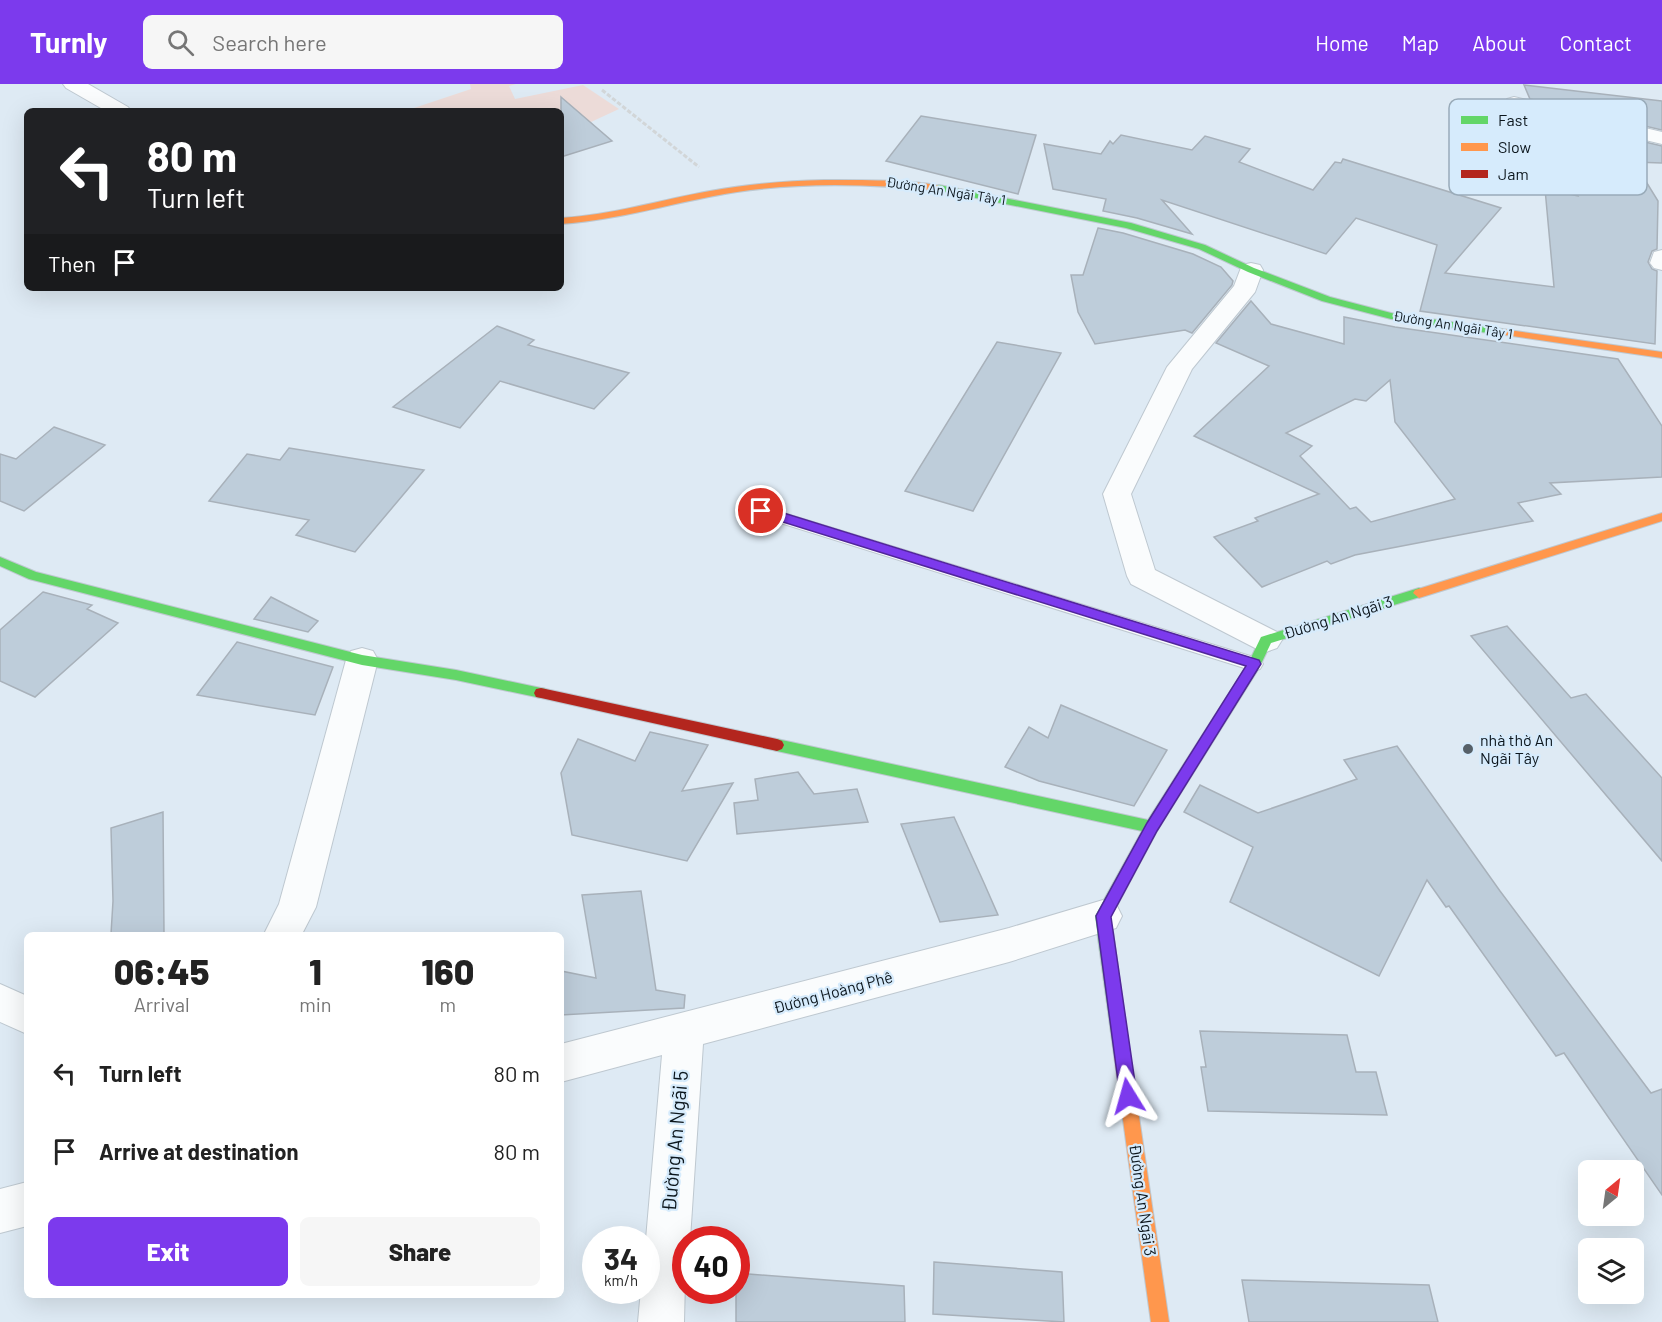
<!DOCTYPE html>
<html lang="en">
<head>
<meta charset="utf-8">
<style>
  body { margin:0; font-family:Barlow,sans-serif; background:#f6f6f6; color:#222; height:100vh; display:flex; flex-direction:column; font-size:22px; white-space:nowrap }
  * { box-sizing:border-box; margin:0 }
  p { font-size:20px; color:#767676 }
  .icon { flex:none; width:33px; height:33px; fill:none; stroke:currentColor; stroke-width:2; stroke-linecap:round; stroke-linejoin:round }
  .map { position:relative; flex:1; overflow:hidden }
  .sheet { position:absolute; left:24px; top:848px; width:540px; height:366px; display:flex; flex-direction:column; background:#fff; border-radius:9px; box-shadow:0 6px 24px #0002 }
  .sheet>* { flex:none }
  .guide { position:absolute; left:24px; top:24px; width:540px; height:183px; border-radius:9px; box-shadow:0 6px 24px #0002; background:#202124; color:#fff; overflow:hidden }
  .needle { width:39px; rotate:29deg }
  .controls { position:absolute; left:1578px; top:1076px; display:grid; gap:12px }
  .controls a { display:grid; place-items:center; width:66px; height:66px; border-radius:9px; background:#fff; box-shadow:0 6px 24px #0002; font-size:30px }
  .speed { position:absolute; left:582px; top:1142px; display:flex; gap:12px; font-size:30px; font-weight:700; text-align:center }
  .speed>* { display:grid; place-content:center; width:78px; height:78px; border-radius:50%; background:#fff; box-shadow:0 6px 24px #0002; line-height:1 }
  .speed small { font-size:15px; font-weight:400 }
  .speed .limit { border:9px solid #d22; background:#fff; color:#111 }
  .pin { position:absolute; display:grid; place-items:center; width:51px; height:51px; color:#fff; margin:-26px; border:3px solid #fff; border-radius:50%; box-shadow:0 2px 6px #0007 }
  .me { position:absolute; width:66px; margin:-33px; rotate:352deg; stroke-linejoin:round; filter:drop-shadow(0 0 4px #0008) }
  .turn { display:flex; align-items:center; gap:21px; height:126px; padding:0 24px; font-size:27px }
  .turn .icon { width:78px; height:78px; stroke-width:2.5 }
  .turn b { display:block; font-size:42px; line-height:51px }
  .then { display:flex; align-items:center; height:57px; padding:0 24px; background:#0003; gap:12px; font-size:22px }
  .eta { display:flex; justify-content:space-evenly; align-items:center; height:102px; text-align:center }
  .eta b { font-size:36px; font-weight:800; line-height:42px }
  .cta { display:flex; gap:12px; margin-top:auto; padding:12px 24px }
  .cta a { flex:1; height:69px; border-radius:9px; background:#7c3aed; color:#fff; font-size:24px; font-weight:800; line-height:69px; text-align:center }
  .cta a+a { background:#f6f6f6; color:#222 }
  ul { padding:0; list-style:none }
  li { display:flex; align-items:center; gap:18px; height:78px; padding:0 24px }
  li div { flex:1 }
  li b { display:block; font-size:22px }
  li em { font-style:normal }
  header { display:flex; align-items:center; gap:36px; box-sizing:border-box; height:84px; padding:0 30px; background:#7c3aed; color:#fff }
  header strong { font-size:28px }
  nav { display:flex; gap:33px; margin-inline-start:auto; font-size:21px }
  .search { width:420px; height:54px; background:#f6f6f6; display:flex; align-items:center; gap:15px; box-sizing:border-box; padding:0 21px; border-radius:9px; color:#767676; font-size:22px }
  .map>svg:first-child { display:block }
</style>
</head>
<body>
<header>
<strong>Turnly</strong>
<div class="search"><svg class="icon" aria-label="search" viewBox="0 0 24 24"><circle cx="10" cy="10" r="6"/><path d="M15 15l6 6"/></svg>Search here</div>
<nav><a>Home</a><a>Map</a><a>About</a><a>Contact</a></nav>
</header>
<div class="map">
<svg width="1662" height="1238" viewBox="0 0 1662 1238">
  <rect width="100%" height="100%" fill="#deeaf4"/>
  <path fill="#ecdbd8" d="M470 0H516L509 2 515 15 583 1 619 25 591 38 561 43V27H415L414 24 471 5Z"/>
  <g fill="#becdda" stroke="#a8b1ba" stroke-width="1.5" fill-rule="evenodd">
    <path d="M1524 1 1662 17V46L1530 15Z"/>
    <path d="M561 13 612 57 561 73Z"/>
    <path d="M921 32 1036 51 1018 110 886 77Z"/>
    <path d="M1539 33 1662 62V79L1634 78 1658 117 1657 165 1652 167 1648 178 1652 185 1657 187 1655 260 1420 227 1437 161 1356 134 1326 170 1162 116 1192 150 1137 134 1103 127 1106 115 1053 105 1044 60 1101 70 1110 57 1113 60 1121 51 1192 66 1205 52 1250 65 1239 78 1313 106 1335 78 1341 79 1343 75 1501 124 1445 189 1554 203 1545 105 1578 112Z"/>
    <path d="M1098 144 1123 149 1193 170 1221 183 1233 197 1232 201 1192 249 1185 246 1095 260 1078 228 1071 191H1083Z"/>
    <path d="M1251 217 1271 240 1344 260V233L1395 243 1618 275 1662 342V393L1550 399 1561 410 1518 419 1533 437 1355 471 1331 480 1327 477 1262 503 1214 453 1258 437 1255 434 1319 410 1194 352 1269 282 1216 259ZM1390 296 1395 338 1455 415 1371 438 1356 423 1350 425 1300 372 1312 362 1286 349 1355 315 1366 317Z"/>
    <path d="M497 242 534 256 528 261 629 289 594 325 500 297 460 344 393 323Z"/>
    <path d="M997 258 1061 269 973 427 905 407Z"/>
    <path d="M54 343 105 361 24 427 0 417V370L16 375Z"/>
    <path d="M289 364 424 386 355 468 296 451 309 436 209 417 247 370 280 376Z"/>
    <path d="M43 508 92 521 87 525 118 539 35 613 0 597V546Z"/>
    <path d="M271 513 318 537 308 548 254 535Z"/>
    <path d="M1507 542 1571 614 1586 610 1662 694V777L1471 552Z"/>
    <path d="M237 558 333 583 315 631 197 611Z"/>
    <path d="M1061 621 1167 666 1134 722 1039 697 1005 683 1029 643 1048 654Z"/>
    <path d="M650 648 708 661 682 707 733 699 687 777 572 751 561 689 578 655 635 677Z"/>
    <path d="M1397 662 1500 807 1651 1009 1662 1005V1111L1564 969 1556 972 1449 822 1446 823 1427 796 1379 892 1230 818 1253 763 1184 728 1200 701 1258 729 1357 695 1344 676Z"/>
    <path d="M798 688 814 710 857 705 868 738 737 750 734 719 758 716 755 695Z"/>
    <path d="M163 728 164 850H111L113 817 111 744Z"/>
    <path d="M954 733 984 799 998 831 940 838 901 740Z"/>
    <path d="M641 807 656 906 685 911 684 924 561 931V887L596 894 582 811Z"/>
    <path d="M1200 947 1347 951 1356 988H1376L1387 1031 1208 1027 1201 983H1206Z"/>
    <path d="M934 1178 1062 1188 1064 1238 933 1230Z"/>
    <path d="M736 1189 904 1202 905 1238H736Z"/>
    <path d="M1242 1196 1429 1201 1438 1238H1249Z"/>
  </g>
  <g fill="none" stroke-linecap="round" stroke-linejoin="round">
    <g stroke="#bec8d0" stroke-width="2">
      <path id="lane" d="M761 422 1260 575 1263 580 1260 585 1254 587 755 431 753 427 755 423Z"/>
    </g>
    <g stroke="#bec8d0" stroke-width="2">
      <g id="street">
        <path d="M63 0H88L128 23 131 27H106L66 4Z"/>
        <path d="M1514 13 1662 48V60L1507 23 1504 19 1507 15Z"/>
        <path d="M1662 166V186L1654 184 1650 179 1654 168Z"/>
        <path d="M1251 179 1260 181 1263 186 1255 208 1192 285 1131 410 1155 486 1277 548 1282 556 1277 564 1266 568 1255 564 1131 500 1127 492 1103 410 1167 283 1234 202 1242 181Z"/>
        <path d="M362 564 373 567 378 576 316 823 302 850H264L279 820 346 576 351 567Z"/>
        <path d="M1103 816 1116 820 1122 832 1116 844 1009 878 703 960 690 1155H686L684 1238H638L641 1206H646V1155L662 971 561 998V960L1009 844Z"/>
        <path d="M0 900 27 912V950L0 938Z"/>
        <path d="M27 1098V1142L0 1149V1105Z"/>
      </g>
    </g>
    <g stroke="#bec8d0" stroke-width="2">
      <g id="fast">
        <path d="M939 101 1131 139 1205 161 1254 184 1330 213 1395 230 1502 245 1507 248 1502 251 1391 235 1322 217 1248 188 1199 165 1126 144 936 106V102Z"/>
        <path d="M0 473 36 488 362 571 456 586 541 604 546 605 548 609 546 613 541 614 456 596 362 581 29 495 0 482Z"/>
        <path d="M1419 504 1423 506 1425 509 1423 512 1271 559 1259 584 1157 747 1111 833 1130 971 1128 977 1122 979 1116 977 1114 971 1095 832 1142 747 777 667 772 665 770 661 772 657 777 655 1148 736 1249 578 1261 553Z"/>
      </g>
    </g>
    <g stroke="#bec8d0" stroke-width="2">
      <g id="slow">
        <path d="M824 96C846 96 930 95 944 104L939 107C872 100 804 98 737 108 678 117 621 136 561 140V134C612 131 660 116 710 107 748 100 786 97 824 96Z"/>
        <path d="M1502 245 1662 268V274L1498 250 1497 248Z"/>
        <path d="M1662 429V437L1419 514 1413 509 1415 506Z"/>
        <path d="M1122 963 1128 965 1130 971 1169 1238H1151L1114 971 1116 965Z"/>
      </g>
    </g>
    <g stroke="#bec8d0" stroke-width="2">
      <path id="jam" d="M541 604 777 655 782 657 784 661 782 665 777 667 541 614 536 613 534 609 536 605Z"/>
    </g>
    <path stroke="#d2d6d8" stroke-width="3" stroke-dasharray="4.5 2" stroke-linecap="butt" d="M602 6 699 83"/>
    <use href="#lane" fill="#fafcfd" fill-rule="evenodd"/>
    <use href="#street" fill="#fafcfd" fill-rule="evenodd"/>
    <use href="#fast" fill="#63d668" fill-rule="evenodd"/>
    <use href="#slow" fill="#ff974d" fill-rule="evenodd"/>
    <use href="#jam" fill="#b3261e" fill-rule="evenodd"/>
  </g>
  <path fill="#7c3aed" stroke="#51269a" stroke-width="1.5" d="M761 422 1259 576 1261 580 1259 583 1157 747 1111 833 1137 1012 1134 1018 1128 1021 1122 1018 1120 1012 1096 832 1147 739 1246 582 757 430V424Z"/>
  <circle fill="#566068" stroke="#d6ebfc" stroke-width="2" cx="1468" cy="665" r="6"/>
  <g text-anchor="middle" stroke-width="4.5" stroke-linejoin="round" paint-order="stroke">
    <g font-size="14" fill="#0c161d" stroke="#d6ebfc">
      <text transform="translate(946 107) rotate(9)" y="5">Đường An Ngãi Tây 1</text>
      <text transform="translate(1453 241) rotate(9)" y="5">Đường An Ngãi Tây 1</text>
    </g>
    <g font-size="16" fill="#0c161d" stroke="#d6ebfc">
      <text transform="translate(1338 533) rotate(-17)" y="6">Đường An Ngãi 3</text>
      <text transform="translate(833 908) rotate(-15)" y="6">Đường Hoàng Phê</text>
      <text transform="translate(1143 1116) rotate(82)" y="6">Đường An Ngãi 3</text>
    </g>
    <g font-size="16" fill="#0c161d" stroke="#d6ebfc" text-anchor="start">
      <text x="1480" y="662">nhà thờ An<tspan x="1480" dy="18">Ngãi Tây</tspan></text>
    </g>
    <g font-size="20" fill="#0c161d" stroke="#d6ebfc">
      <text transform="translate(675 1057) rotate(-85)" y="7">Đường An Ngãi 5</text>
    </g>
  </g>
  <rect x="1449" y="15" width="198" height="96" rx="9" fill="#d6ebfc" stroke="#99abb9" stroke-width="1.5"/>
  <rect x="1461" y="32" width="27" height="8" fill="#63d668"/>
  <rect x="1461" y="59" width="27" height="8" fill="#ff974d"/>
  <rect x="1461" y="86" width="27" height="8" fill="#b3261e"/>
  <g font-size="16" fill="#0c161d">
    <text x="1498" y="42">Fast</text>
    <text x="1498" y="69">Slow</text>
    <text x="1498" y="96">Jam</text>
  </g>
</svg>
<div class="controls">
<a><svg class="needle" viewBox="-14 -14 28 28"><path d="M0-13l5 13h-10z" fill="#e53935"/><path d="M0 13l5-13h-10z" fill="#767676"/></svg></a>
<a><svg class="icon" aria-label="layers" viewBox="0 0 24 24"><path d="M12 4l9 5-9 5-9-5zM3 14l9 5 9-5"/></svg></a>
</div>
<div class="speed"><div>34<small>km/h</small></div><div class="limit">40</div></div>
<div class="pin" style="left:761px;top:427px;background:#d93025"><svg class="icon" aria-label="arrive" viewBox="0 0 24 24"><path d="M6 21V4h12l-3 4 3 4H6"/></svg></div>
<svg class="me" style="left:1128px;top:1012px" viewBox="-20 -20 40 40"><path d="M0-17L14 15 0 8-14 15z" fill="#7c3aed" stroke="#fff" stroke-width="4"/></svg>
<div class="guide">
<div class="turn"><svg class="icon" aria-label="left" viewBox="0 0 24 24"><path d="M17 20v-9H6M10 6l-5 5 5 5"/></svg><div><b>80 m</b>Turn left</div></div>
<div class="then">Then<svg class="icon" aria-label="arrive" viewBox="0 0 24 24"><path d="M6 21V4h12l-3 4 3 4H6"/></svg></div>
</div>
<section class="sheet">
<div class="eta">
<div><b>06:45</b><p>Arrival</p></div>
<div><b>1</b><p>min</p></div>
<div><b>160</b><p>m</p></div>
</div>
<ul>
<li><svg class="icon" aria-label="left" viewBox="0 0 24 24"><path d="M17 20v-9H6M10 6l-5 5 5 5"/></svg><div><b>Turn left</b></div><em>80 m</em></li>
<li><svg class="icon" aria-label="arrive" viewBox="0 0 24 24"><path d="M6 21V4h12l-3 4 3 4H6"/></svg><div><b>Arrive at destination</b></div><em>80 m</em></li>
</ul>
<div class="cta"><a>Exit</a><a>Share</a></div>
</section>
</div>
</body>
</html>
